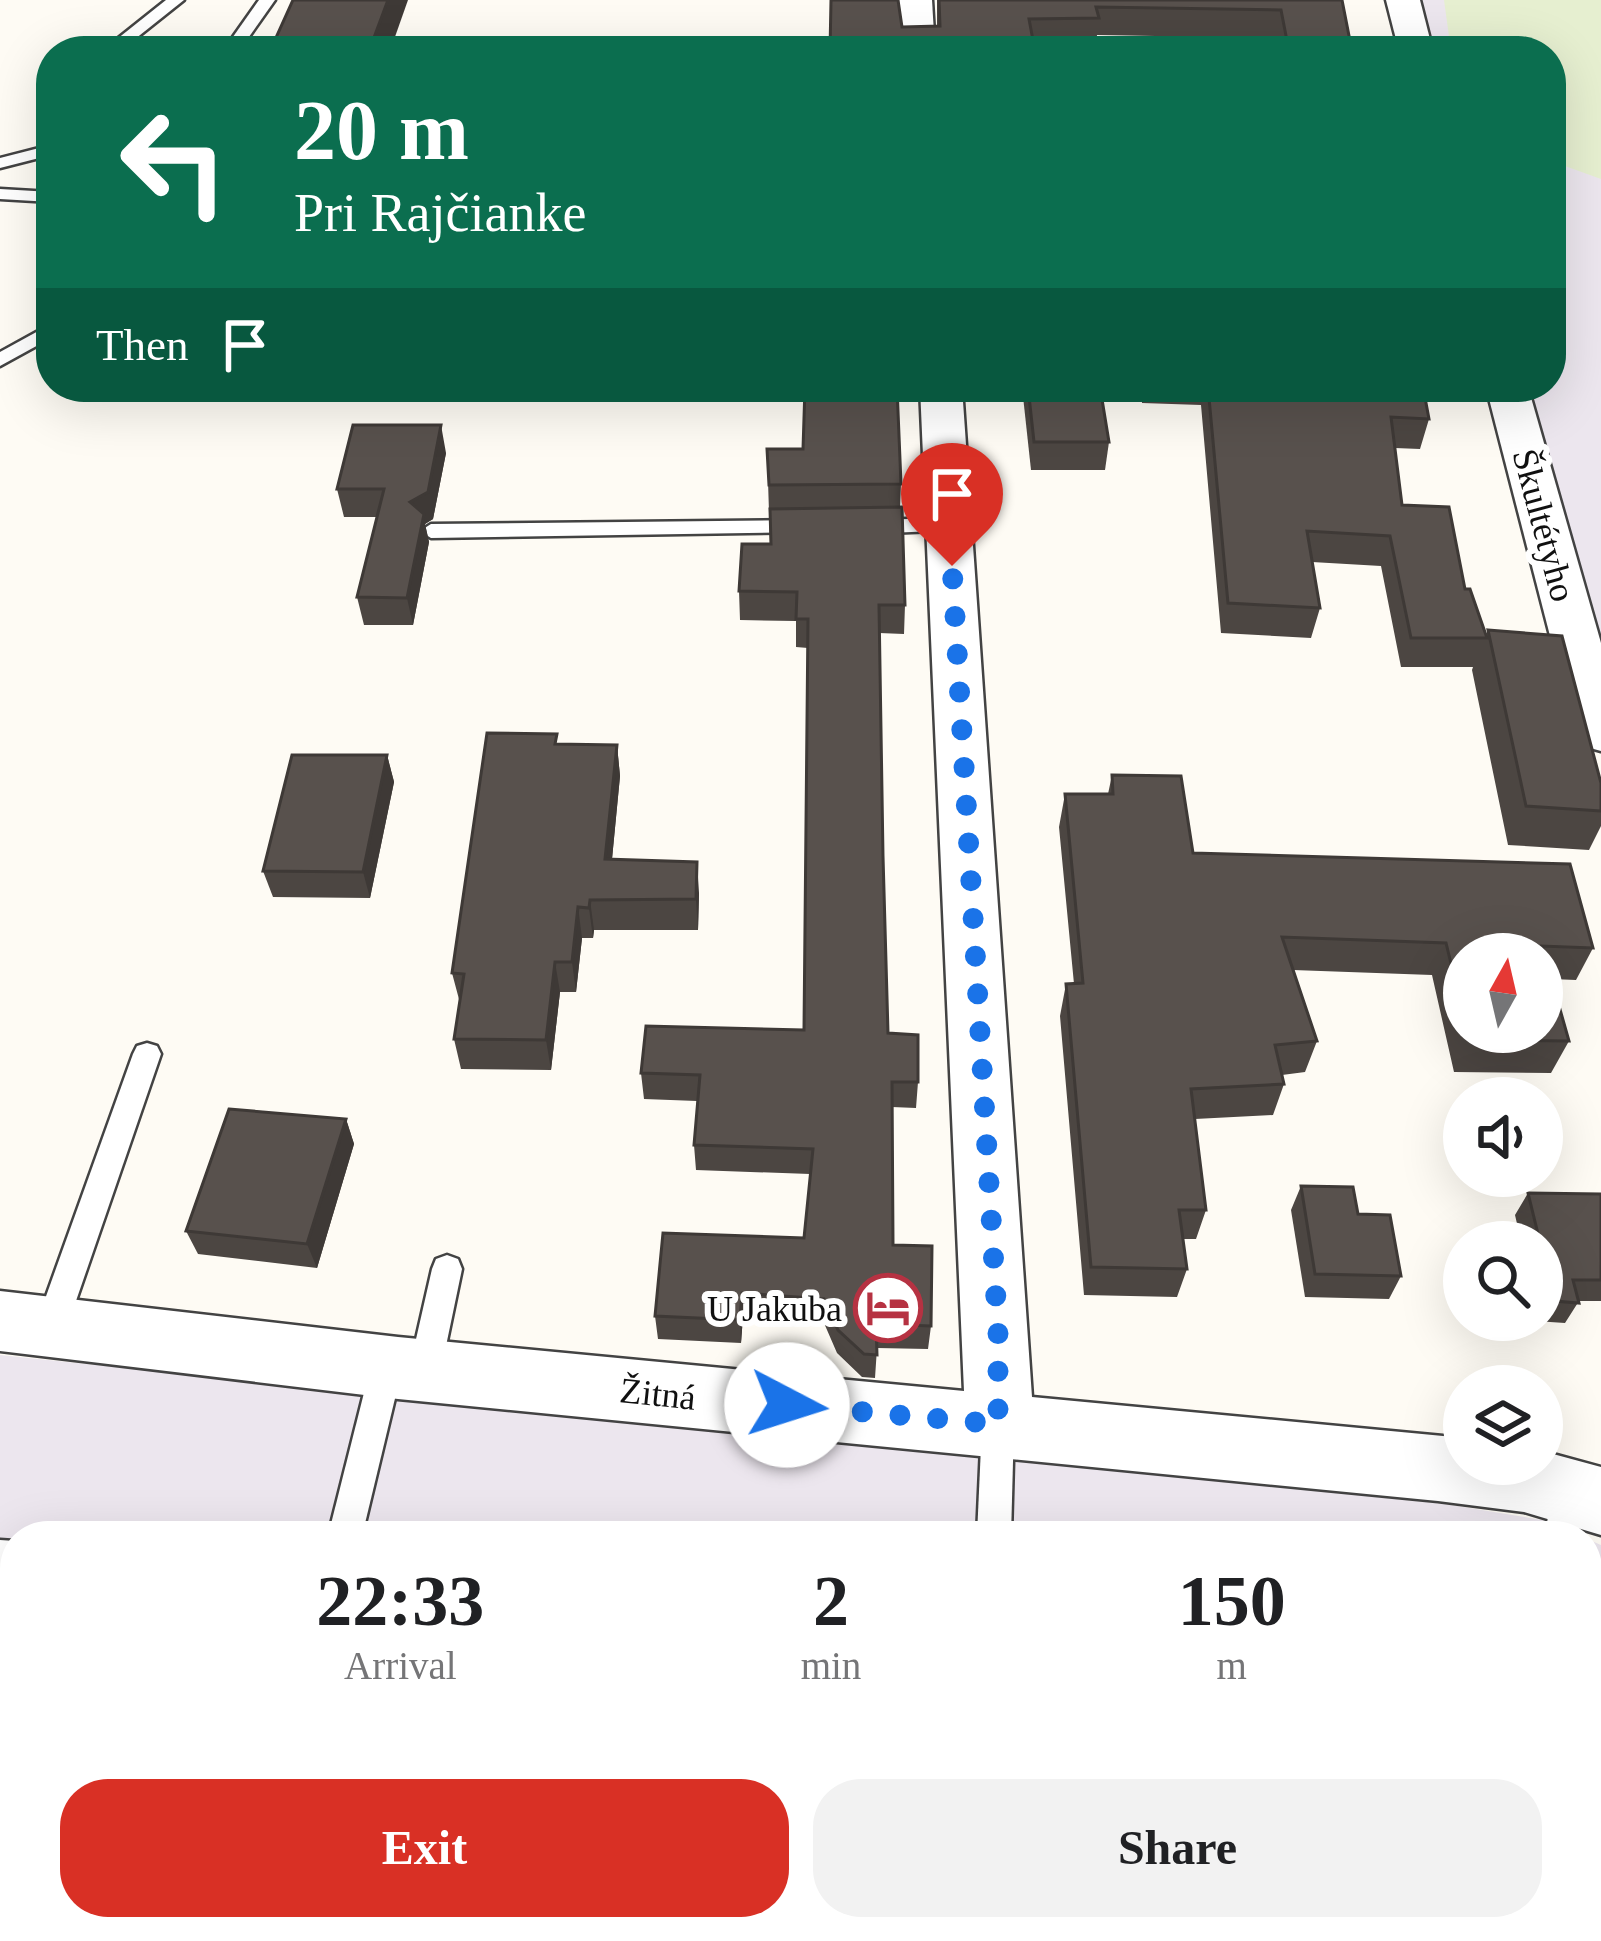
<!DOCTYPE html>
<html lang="en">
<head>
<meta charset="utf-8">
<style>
  body { margin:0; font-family:"Times New Roman",serif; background:#f2f2f2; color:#202124; height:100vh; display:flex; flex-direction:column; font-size:45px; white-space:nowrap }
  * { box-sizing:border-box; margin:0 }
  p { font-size:39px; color:#757577 }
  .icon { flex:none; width:66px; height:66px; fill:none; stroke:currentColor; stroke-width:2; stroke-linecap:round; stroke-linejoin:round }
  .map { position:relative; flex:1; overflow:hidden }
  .drawer { position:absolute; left:0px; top:1521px; width:1602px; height:420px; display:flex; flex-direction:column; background:#fff; border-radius:48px 48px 0 0; box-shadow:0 12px 48px #0002 }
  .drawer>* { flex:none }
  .hud { position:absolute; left:36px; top:36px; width:1530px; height:366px; border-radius:48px; box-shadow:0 12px 48px #0002; background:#0b6e4f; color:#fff; overflow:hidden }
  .needle { width:78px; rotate:8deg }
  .controls { position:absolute; left:1443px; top:933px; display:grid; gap:24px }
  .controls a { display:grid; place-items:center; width:120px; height:120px; border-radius:50%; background:#fff; box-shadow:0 12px 48px #0002; font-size:60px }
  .pin { position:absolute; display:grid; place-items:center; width:102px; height:102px; color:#fff; margin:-123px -51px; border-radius:50% 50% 50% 0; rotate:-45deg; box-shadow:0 0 12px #0007 }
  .pin .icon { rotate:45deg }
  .me { position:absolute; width:132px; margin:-66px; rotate:95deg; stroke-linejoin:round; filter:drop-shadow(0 0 9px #0008) }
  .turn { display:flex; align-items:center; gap:42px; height:252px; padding:0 60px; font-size:54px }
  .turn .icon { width:156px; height:156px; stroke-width:2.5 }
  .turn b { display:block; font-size:84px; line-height:102px }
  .then { display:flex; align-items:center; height:114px; padding:0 60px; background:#0003; gap:24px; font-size:45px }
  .eta { display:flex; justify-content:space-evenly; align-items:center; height:204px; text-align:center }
  .eta b { font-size:72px; font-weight:800; line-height:84px }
  .action { display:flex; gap:24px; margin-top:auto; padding:24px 60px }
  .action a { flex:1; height:138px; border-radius:48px; background:#d93025; color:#fff; font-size:48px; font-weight:800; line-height:138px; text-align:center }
  .action a+a { background:#f2f2f2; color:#202124 }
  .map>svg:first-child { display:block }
</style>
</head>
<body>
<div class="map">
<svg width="1601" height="1941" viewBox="0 0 1601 1941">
  <rect width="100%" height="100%" fill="#fefbf4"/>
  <g fill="#ece6ee">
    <path d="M1392 0H1601V671L1513 387H1551V51H1408Z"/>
    <path d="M0 1355 1445 1504 1548 1521 1581 1536H15V1926H1587V1539L1601 1545V1941H0Z"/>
  </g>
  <path fill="#e6efd0" d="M1444 0H1601V179L1551 161V51H1451Z"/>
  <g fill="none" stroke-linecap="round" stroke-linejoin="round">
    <g stroke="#434343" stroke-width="5">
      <g id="lane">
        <path d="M166 0H184L120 51H102Z"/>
        <path d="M259 0H275L239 51H223Z"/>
        <path d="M51 145V155L0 168V158Z"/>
        <path d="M0 189 51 192V202L0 199Z"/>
        <path d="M51 324V338L0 366V352Z"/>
        <path d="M950 518 961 525 958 530 865 534 854 527 865 520Z"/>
        <path d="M802 520 810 522V532L431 538 420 531 431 524Z"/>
        <path d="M147 1043 157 1046 161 1054 67 1327 62 1337 51 1341 40 1337 35 1327 133 1054 137 1046Z"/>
        <path d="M447 1255 458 1259 462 1269 441 1370 436 1380 425 1385 414 1380 409 1370 432 1269 436 1259Z"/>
        <path d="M387 1350 398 1355 403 1365 362 1536H328L371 1365 376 1355Z"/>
        <path d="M998 1409 1009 1413 1014 1424 1011 1536H977L982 1424 987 1413Z"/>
        <path d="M1566 1473 1578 1478 1582 1489 1579 1536H1545L1554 1478Z"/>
        <path d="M0 1540 15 1541V1575L0 1574Z"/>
        <path d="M1587 1744 1601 1752V1861L1587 1853Z"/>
        <path d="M95 1926H133L129 1941H91Z"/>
        <path d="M954 1926H992L991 1941H953Z"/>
      </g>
    </g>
    <g stroke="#434343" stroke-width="5">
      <g id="street">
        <path d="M898 0H932L935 51H901Z"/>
        <path d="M1386 0H1420L1433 51H1399Z"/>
        <path d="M920 387H962L1032 1397 1464 1438V1464H1542V1451L1601 1467V1535L1524 1512 1438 1501 398 1399 0 1351V1291L398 1337 964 1391Z"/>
        <path d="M1486 387H1528L1601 643V751L1583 746 1575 733Z"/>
      </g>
    </g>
    <use href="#lane" fill="#fff" fill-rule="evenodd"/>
    <use href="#street" fill="#fff" fill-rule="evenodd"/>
  </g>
  <g fill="#4c4642" fill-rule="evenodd">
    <path d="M937 0H1342L1352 51H1278L1275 38 1097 35 1096 47 830 51 902 27 937 26Z"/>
    <path d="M1022 387H1100L1109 442 1105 470H1031Z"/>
    <path d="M1141 387H1423L1429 419 1420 449 1395 448 1402 505 1465 589 1486 635 1488 630 1601 783V826L1589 850 1508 845 1472 670 1473 667H1401L1381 566 1312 562 1320 608 1311 638 1221 633 1201 405 1142 403Z"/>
    <path d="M767 449H803L901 484 900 507 905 605 904 634 879 633 883 856 888 1033 918 1082 916 1108 892 1107 893 1245 931 1326 928 1349 877 1348 875 1378 862 1377 837 1353 824 1323 743 1316 741 1343 658 1339 655 1316 804 1238 810 1174 696 1170 694 1145 697 1101 644 1099 641 1073 804 1030 808 648 796 647V621L740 620 739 591 770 544Z"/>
    <path d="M446 453 433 519 425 524 429 542 413 625H364L357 597 377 517H344L337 489Z"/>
    <path d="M558 744 617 745 620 776 612 859 699 893 698 930H594L593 938H582L576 992H560L551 1070 461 1069 454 1039 460 1003 452 973Z"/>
    <path d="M387 755 394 782 370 898 273 897 263 871Z"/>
    <path d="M1112 775 1193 853 1593 948 1576 980 1551 979 1569 1041 1551 1073 1454 1072 1432 975 1293 970 1317 1041 1305 1072 1282 1075 1284 1084 1273 1115 1195 1119 1206 1210 1196 1239H1183L1187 1269 1177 1297 1084 1295 1060 1016 1066 984H1074L1059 827 1065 794H1108ZM1464 954 1542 1032H1464Z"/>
    <path d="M346 1119 354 1144 317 1268 198 1254 186 1231Z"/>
    <path d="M1301 1186 1358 1214 1401 1276 1389 1299 1305 1297 1291 1210Z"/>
    <path d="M1528 1193 1601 1194V1301H1579L1565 1323 1522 1320H1542V1242H1492L1493 1240 1521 1241 1515 1215Z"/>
    <path d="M210 1926H863L862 1941H248L225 1939Z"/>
  </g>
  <g fill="#3e3936">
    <path d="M388 0H408L390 51H369Z"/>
    <path d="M441 425 446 453 433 519 425 524 429 542 413 625 407 598 410 502Z"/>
    <path d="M617 745 620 776 609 890 605 859Z"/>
    <path d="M387 755 394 782 370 898 363 872Z"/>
    <path d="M697 862 699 893 698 930 696 899Z"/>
    <path d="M590 900 594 930 593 938 589 908Z"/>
    <path d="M578 907 582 938 576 992 572 962Z"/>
    <path d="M555 962 560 992 551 1070 546 1040Z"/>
    <path d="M346 1119 354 1144 317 1268 307 1244Z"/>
    <path d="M742 1293 743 1316 741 1343 740 1320Z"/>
    <path d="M45 1926H78L73 1941H40Z"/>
  </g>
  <g fill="#58514d" stroke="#3e3936" stroke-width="3">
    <path d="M293 0H388L369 51H270Z"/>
    <path d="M831 0H898L902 27 940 26 939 0H1342L1352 51H1289L1281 10 1096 7 1099 18 1029 19 1035 51H830Z"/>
    <path d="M805 387H897L901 484 769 485 767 449H803Z"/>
    <path d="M1028 387H1100L1109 442H1034Z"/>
    <path d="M1208 387H1423L1429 419 1391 417 1402 505 1449 507 1465 589H1470L1487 638H1411L1390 536 1307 531 1320 608 1228 603Z"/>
    <path d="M353 425H441L428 492 410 502 424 514 407 598 357 597 384 489H337Z"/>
    <path d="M902 507 905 605H879L883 856 888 1033 918 1035V1082H892L893 1245 932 1246 931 1326 876 1324 877 1355 864 1354 838 1330 824 1299 742 1293 740 1320 655 1316 663 1233 804 1238 813 1149 694 1145 700 1075 641 1073 646 1026 804 1030 808 619H796L797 592 739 591 742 544H771L770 509Z"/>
    <path d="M1488 630 1562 636 1601 783V811L1526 806Z"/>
    <path d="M487 733 557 734 555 744 617 745 605 859 697 862 696 899 590 900 589 908 578 907 572 962H555L546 1040 454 1039 464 974 452 973Z"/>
    <path d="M292 755H387L363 872 263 871Z"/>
    <path d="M1112 775 1181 776 1193 853 1570 864 1593 948 1542 946 1569 1041 1470 1040 1468 1032H1542V954H1464V1017L1446 943 1282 937 1317 1041 1275 1045 1284 1084 1191 1089 1206 1210H1179L1187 1269 1091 1267 1066 984 1083 983 1065 794H1113Z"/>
    <path d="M229 1109 346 1119 307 1244 186 1231Z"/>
    <path d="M1301 1186 1353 1187 1358 1214 1390 1215 1401 1276 1315 1274Z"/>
    <path d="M1528 1193 1601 1194V1280H1573L1579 1303 1542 1300V1242H1540Z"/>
    <path d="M15 1785V1926H45L40 1941H0V1827Z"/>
    <path d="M1587 1912 1601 1924V1941H1106L1118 1926H1587Z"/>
    <path d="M291 1926H863L862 1941H310L313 1928Z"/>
  </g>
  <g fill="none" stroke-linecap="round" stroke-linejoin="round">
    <path stroke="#1a73e8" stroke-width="21" stroke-dasharray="0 37.8" d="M787 1405 998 1424V1333L952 566"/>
  </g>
  <defs>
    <g id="hotel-ring" transform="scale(3.45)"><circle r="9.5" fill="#fff" stroke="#b63242" stroke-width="1.5"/><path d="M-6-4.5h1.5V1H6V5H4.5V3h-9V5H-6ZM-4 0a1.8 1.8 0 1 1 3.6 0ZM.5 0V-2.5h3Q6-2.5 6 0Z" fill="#b63242"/></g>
  </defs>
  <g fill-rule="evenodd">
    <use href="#hotel-ring" x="888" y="1308"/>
  </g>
  <g text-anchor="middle" stroke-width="12" stroke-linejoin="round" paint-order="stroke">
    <g font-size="36" fill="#101010" stroke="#fff">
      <text transform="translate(1545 525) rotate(75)" y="13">Škultétyho</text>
      <text transform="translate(658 1393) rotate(6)" y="13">Žitná</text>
    </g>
    <g font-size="36" fill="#101010" stroke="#fff" text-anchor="end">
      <text x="842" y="1321">U Jakuba</text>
    </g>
  </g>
</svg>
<div class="controls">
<a><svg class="needle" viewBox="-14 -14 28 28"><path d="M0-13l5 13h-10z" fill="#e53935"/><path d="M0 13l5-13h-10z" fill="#757577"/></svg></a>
<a><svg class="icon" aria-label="sound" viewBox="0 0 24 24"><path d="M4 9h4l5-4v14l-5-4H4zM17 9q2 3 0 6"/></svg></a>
<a><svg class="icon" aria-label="search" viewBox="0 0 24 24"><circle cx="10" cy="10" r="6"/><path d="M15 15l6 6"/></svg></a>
<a><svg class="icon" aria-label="layers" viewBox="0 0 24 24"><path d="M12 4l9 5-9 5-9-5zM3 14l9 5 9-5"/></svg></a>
</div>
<div class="pin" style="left:952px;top:566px;background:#d93025"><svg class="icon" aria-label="arrive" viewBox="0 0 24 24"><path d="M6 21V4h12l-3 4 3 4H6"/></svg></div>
<svg class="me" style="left:787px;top:1405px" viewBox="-20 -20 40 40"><circle r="19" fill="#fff"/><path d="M0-13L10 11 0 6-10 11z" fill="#1a73e8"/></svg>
<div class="hud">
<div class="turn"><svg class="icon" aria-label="left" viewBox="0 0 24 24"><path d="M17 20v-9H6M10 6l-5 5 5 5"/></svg><div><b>20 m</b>Pri Rajčianke</div></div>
<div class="then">Then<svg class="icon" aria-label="arrive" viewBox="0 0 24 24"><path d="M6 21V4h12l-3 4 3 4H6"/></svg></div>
</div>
<section class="drawer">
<div class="eta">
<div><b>22:33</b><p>Arrival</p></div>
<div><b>2</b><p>min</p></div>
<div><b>150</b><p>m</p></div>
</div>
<div class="action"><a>Exit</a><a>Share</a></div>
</section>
</div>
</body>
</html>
